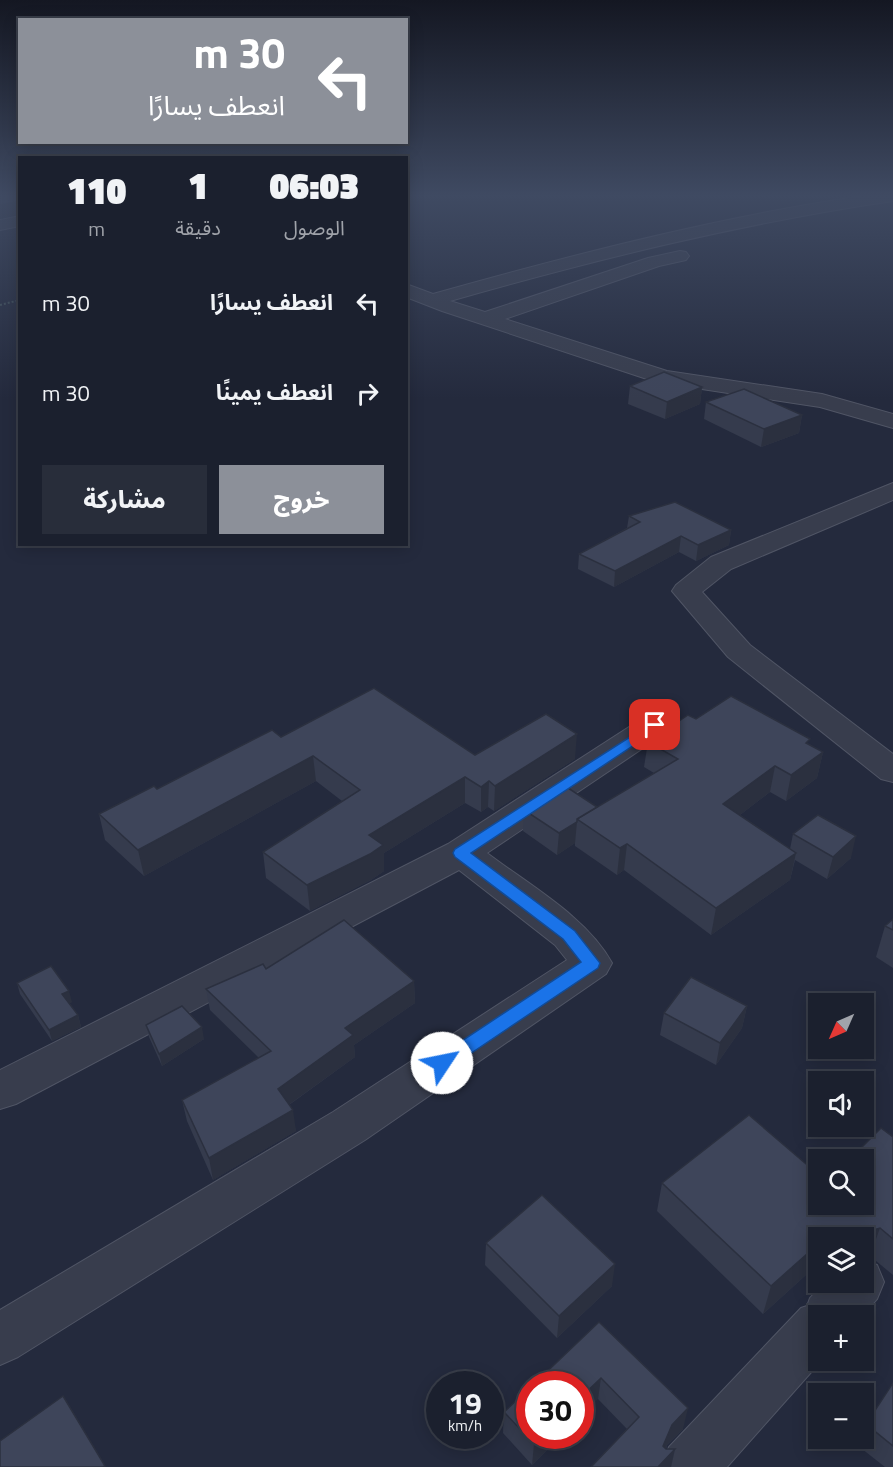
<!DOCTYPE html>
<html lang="ar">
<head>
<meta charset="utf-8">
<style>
  body { margin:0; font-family:"Titillium Web","Noto Sans Arabic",sans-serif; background:#282d3a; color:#f1f3f6; direction:rtl; height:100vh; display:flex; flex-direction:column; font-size:22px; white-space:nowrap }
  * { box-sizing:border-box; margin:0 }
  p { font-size:20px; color:#a0a3aa }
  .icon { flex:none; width:33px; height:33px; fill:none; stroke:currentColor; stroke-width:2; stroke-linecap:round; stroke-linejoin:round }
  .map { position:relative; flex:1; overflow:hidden; direction:ltr }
  .panel { position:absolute; left:18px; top:156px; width:390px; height:390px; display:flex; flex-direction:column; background:#1b202e; border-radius:0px; box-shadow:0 3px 15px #0003,0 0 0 2px #393e4a; direction:rtl }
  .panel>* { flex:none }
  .banner { position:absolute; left:18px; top:18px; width:390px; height:126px; border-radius:0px; box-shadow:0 3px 15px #0003,0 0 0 2px #393e4a; direction:rtl; background:#8c9099; color:#fff; overflow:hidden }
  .needle { width:39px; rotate:225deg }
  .fabs { position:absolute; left:808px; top:993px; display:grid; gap:12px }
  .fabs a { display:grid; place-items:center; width:66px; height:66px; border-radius:0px; background:#1b202e; box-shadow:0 3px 15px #0003,0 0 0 2px #393e4a; font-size:30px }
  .speed { position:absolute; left:426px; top:1371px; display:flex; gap:12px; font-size:30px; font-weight:700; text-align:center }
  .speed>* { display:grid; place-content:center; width:78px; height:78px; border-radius:50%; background:#1b202e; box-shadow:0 3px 15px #0003,0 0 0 2px #393e4a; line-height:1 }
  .speed small { font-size:15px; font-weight:400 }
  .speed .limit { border:9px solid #d22; background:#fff; color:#111 }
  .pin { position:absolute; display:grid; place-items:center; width:51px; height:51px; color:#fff; margin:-26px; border-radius:12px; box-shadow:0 3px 9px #0006 }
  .me { position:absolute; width:66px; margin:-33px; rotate:56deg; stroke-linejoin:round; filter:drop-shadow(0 0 4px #0008) }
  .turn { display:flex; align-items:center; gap:21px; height:126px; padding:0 24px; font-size:27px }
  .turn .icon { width:78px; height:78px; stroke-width:2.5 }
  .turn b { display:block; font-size:42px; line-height:51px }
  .eta { display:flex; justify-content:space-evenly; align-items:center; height:102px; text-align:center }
  .eta b { font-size:36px; font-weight:800; line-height:42px }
  .cta { display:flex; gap:12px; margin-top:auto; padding:12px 24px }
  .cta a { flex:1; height:69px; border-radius:0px; background:#8c9099; color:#fff; font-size:24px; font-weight:800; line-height:69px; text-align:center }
  .cta a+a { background:#282d3a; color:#f1f3f6 }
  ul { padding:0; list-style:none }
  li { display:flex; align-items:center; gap:18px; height:90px; padding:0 24px }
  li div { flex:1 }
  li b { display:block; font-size:22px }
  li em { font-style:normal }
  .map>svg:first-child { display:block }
</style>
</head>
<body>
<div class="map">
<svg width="893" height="1467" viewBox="0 0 893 1467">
  <rect width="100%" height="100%" fill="#242a3d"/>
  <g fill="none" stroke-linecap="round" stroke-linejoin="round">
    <g stroke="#505565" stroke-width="2">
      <g id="minor">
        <path d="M876 194H893V201C743 223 597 259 450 301L485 312 648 258 680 251 686 252 689 256 686 260 659 266 505 319 667 371 822 394 893 414V428L820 407 656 382 442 311 406 297V284L433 294C579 253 726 215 876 194Z"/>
        <path d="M20 216V226L0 230V220Z"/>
        <path d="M893 483V500L731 569 702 592 750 645 893 754V782L881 779 728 657 672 591 676 585 711 557Z"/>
        <path d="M655 715 667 718 671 725 667 732 487 853C529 885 587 917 612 963L606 974 365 1140 18 1357 0 1365V1310L333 1112 567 960 555 945 459 870 16 1104 0 1109V1070L448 844 643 718Z"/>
        <path d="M864 1260 877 1265 884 1282 877 1299 862 1316H819V1360H822L727 1467H661L669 1447 801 1308 807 1306 810 1298 825 1282H864Z"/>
      </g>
    </g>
    <path stroke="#44545b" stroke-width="2" stroke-dasharray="2 2" stroke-linecap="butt" d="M0 305 20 300"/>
    <use href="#minor" fill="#383d4d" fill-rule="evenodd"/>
  </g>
  <g fill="#353b4d">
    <path d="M630 386 702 387 700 404 665 419 628 404Z"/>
    <path d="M706 402 802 415 799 433 761 447 704 419Z"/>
    <path d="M629 516 731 530 729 545 696 561 679 552 614 587 578 569 579 554 627 528Z"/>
    <path d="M696 719 809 744 823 752 817 778 786 801 770 792 740 815 790 849 793 834 851 858 827 879 795 860 790 880 711 935 624 870 617 875 575 846V843L557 855 523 831 524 810 597 807 654 773 644 767 648 742Z"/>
    <path d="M281 737 475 755 575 759 494 811 488 807 481 812 465 803 384 853V871L371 880 310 911 266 878 263 852 342 801 316 781 144 876 105 840 99 814 157 789Z"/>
    <path d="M893 919V968L876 957 885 926Z"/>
    <path d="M266 969 414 981 415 1003 354 1045 355 1057 289 1105 296 1131 213 1180 187 1121 182 1100 259 1058 210 1010 206 989Z"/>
    <path d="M17 983 72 1002 69 1003 78 1015 81 1027 52 1041 20 994Z"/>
    <path d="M747 1006 742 1028 716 1065 660 1035 664 1013Z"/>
    <path d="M146 1025 204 1039 162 1066 149 1037Z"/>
    <path d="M893 1137V1275L870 1256 864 1238H819V1282H822L819 1285 807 1274 763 1314 657 1211 662 1183 819 1204Z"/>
    <path d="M486 1243 612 1286 557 1338 485 1265Z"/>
    <path d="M599 1322 683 1429 667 1445 666 1449H675L671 1467H591L627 1429 598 1399Z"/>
    <path d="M893 1383V1467H885L857 1445 860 1438H864V1428L866 1424Z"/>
    <path d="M504 1412 530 1436H561L532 1465 503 1433Z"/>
  </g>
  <g fill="#2b303f">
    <path d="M20 201V214L0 219V205Z"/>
    <path d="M702 387 700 404 665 419 667 402Z"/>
    <path d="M802 415 799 433 761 447 764 429Z"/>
    <path d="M731 530 729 545 696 561 698 545Z"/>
    <path d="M681 536 679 552 614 587 615 571Z"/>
    <path d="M577 734 575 759 494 811 495 786Z"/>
    <path d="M823 752 817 778 786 801 791 775Z"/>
    <path d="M313 756 316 781 144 876 138 850Z"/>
    <path d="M775 766 770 792 719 831 723 804Z"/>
    <path d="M465 777V803L384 853V871L371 880 310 911 307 885 369 835Z"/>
    <path d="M489 781 488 807 481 812V787Z"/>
    <path d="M577 822 575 843 557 855 559 833Z"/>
    <path d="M856 836 851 858 827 879 833 857Z"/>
    <path d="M627 844 624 870 617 875 620 848Z"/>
    <path d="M796 853 790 880 711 935 716 908Z"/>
    <path d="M414 981 415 1003 354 1045 355 1057 280 1111 278 1089 345 1028Z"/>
    <path d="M69 991 72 1002 65 1006 62 994Z"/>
    <path d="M747 1006 742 1028 716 1065 720 1043Z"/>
    <path d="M78 1015 81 1027 52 1041 49 1030Z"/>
    <path d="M202 1027 204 1039 162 1066 159 1054Z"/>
    <path d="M293 1110 296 1131 213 1180 209 1158Z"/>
    <path d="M880 1228 870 1256 864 1258V1242L873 1230Z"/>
    <path d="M816 1246 807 1274 763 1314 771 1286Z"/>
    <path d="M615 1264 612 1286 557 1338 559 1316Z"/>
    <path d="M601 1378 598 1399 580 1416V1398Z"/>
    <path d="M688 1408 683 1429 667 1445 659 1466 675 1449 671 1467H658L663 1446 672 1425Z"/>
    <path d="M543 1436H561L532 1465 534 1444Z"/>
  </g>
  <g fill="#3e455a" stroke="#2b303f" stroke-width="1.5">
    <path d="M0 194H20V201L0 205Z"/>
    <path d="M664 372 702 387 667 402 630 386Z"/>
    <path d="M744 389 802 415 764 429 706 402Z"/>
    <path d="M675 502 731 530 698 545 681 536 615 571 579 554 640 522 629 516Z"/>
    <path d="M374 688 475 755 546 714 577 734 495 786 489 781 481 787 465 777 369 835 383 845 370 854 307 885 263 852 360 790 313 756 138 850 99 814 154 786 157 789 272 730 281 737Z"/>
    <path d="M731 696 810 739 806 743 823 752 791 775 775 766 723 804 796 853 716 908 627 844 620 848 577 819 678 759 648 742 688 715 696 719Z"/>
    <path d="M562 784 597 807 577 819V822L559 833 524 810Z"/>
    <path d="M818 815 856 836 833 857 793 834Z"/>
    <path d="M893 919V930L885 926Z"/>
    <path d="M344 920 414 981 345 1028 353 1035 278 1089 293 1110 209 1158 182 1100 271 1051 206 989 263 964 266 969Z"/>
    <path d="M51 966 69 991 62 994 78 1015 49 1030 17 983Z"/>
    <path d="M691 977 747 1006 720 1043 664 1013Z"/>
    <path d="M182 1006 202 1027 159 1054 146 1025Z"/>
    <path d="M749 1115 819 1175V1204H864V1160H849L881 1128 893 1137V1239L880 1228 873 1230 872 1236 864 1242V1238H819V1249L816 1246 771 1286 662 1183Z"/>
    <path d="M542 1195 615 1264 559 1316 486 1243Z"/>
    <path d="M599 1322 688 1408 672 1425 663 1446 666 1449H675L658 1467H591L639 1417 601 1378 580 1398V1384H534Z"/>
    <path d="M893 1383V1446L866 1424Z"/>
    <path d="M530 1388V1436H543L534 1444 504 1412Z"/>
    <path d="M63 1396 105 1466 103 1467H0V1441Z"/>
  </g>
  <linearGradient id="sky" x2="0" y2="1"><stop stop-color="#141722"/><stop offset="0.49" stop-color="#3f4a62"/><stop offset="1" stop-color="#3f4a62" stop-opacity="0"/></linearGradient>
  <rect width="893" height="399" fill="url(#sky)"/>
  <path fill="#1a73e8" stroke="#114b97" stroke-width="1.5" d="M655 721 662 725 660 728 471 853 575 931 600 963 598 968 449 1068 442 1071 436 1068 434 1063 436 1058 581 962 563 939 455 857 453 853 455 849Z"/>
</svg>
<div class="fabs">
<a><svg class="needle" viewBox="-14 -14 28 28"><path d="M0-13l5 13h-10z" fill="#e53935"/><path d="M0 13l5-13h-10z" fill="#a0a3aa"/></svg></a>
<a><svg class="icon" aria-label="sound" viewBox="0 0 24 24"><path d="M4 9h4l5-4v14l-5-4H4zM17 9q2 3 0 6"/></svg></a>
<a><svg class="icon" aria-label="search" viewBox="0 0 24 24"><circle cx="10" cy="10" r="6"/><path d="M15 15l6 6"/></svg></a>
<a><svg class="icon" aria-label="layers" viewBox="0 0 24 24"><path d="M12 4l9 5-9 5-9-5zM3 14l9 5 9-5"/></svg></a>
<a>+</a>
<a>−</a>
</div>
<div class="speed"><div>19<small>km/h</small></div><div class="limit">30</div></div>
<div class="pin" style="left:655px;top:725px;background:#d93025"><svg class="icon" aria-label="arrive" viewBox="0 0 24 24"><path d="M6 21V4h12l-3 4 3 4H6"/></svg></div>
<svg class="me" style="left:442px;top:1063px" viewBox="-20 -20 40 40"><circle r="19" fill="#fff"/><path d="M0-13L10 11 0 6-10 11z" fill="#1a73e8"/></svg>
<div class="banner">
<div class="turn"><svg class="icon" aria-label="left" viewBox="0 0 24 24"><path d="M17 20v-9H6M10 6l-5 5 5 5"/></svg><div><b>30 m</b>انعطف يسارًا</div></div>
</div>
<section class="panel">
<div class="eta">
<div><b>06:03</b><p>الوصول</p></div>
<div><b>1</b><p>دقيقة</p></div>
<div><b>110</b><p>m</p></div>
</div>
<ul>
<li><svg class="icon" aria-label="left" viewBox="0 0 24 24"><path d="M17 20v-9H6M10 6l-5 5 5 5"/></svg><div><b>انعطف يسارًا</b></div><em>30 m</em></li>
<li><svg class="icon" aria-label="right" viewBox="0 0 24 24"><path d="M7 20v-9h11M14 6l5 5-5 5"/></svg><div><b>انعطف يمينًا</b></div><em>30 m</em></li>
</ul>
<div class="cta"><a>خروج</a><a>مشاركة</a></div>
</section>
</div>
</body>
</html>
